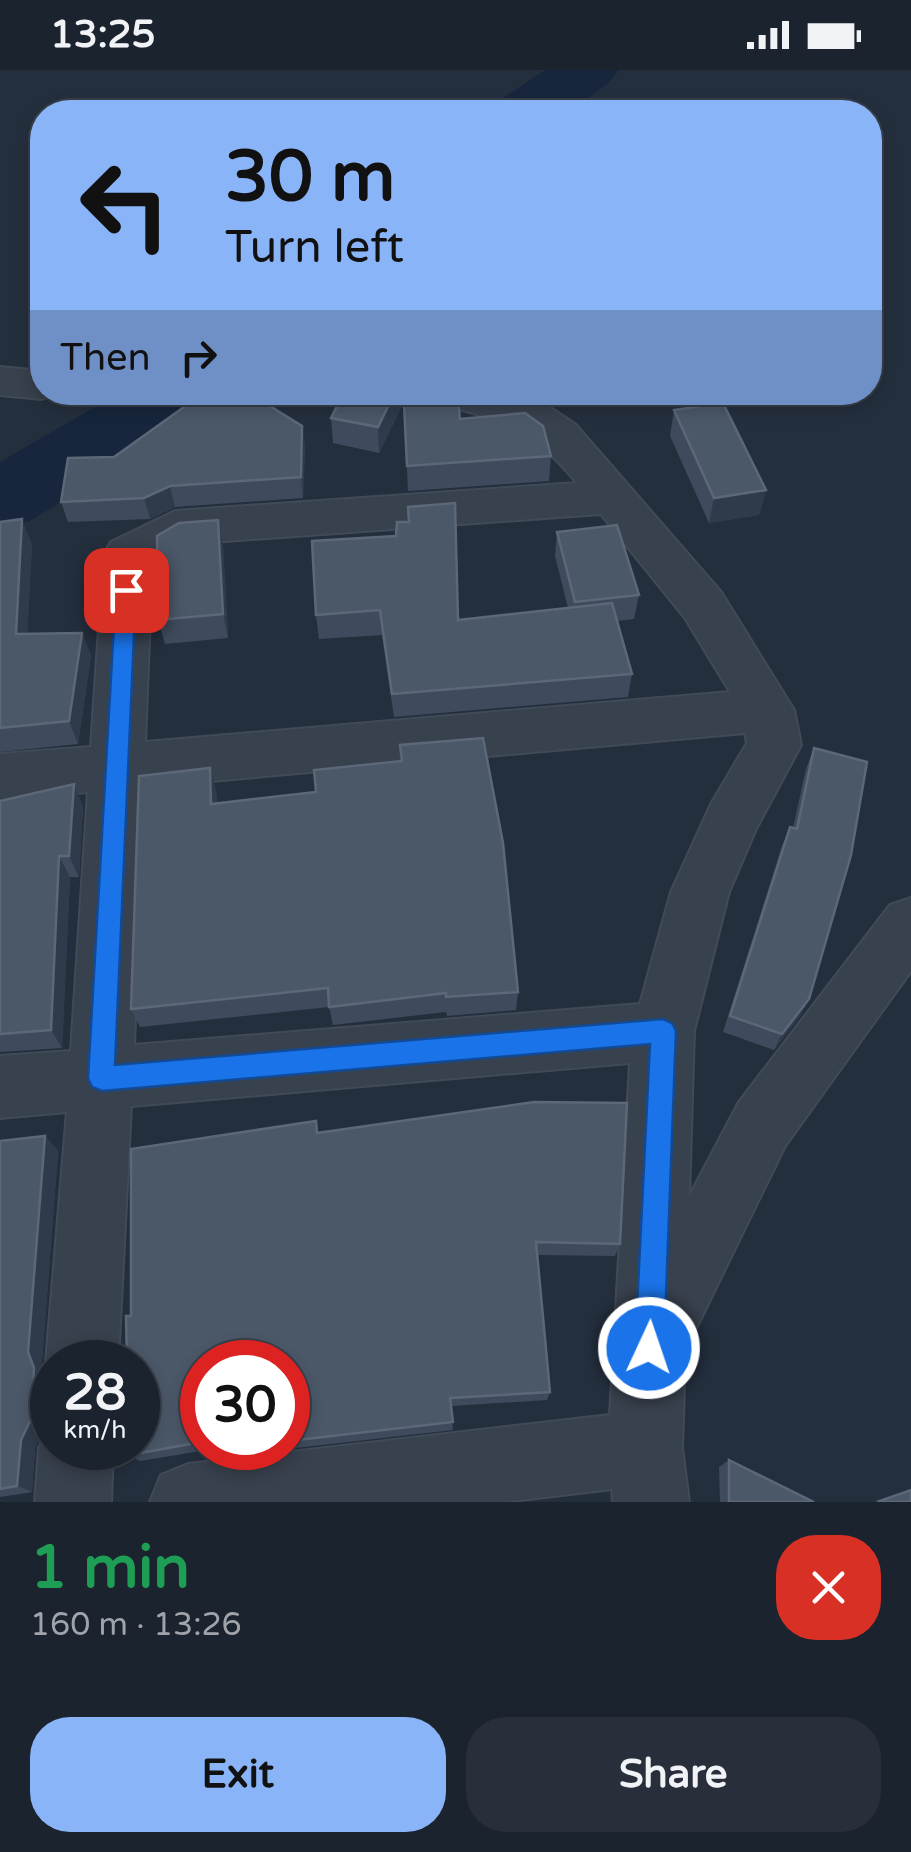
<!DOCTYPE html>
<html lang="en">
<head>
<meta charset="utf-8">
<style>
  body { margin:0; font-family:"Varela Round",sans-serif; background:#282f3a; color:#f1f3f6; height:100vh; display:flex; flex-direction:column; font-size:38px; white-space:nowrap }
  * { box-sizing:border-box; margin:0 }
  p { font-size:32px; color:#a0a4aa }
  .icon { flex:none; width:55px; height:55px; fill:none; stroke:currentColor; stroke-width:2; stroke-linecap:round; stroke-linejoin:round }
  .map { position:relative; height:1432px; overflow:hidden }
  .drawer { display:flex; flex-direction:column; background:#1b232e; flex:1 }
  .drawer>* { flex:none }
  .top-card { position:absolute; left:30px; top:30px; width:852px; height:305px; border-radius:40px; box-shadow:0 5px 15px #0003,0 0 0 2px #39404a; background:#8ab4f8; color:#111; overflow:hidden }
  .speed { position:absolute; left:30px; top:1270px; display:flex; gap:20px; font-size:50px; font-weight:700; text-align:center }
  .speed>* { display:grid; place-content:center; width:130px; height:130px; border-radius:50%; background:#1b232e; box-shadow:0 5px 15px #0003,0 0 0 2px #39404a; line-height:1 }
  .speed small { font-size:25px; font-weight:400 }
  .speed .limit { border:15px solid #d22; background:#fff; color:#111 }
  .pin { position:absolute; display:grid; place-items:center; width:85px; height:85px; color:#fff; margin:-42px; border-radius:20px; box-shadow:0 5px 15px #0006 }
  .me { position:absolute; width:110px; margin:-55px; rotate:3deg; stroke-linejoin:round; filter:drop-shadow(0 0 8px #0008) }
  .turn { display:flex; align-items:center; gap:35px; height:210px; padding:0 30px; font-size:45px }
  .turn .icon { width:130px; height:130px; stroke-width:2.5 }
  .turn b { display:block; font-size:70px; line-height:85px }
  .then { display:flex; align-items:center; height:95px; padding:0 30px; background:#0003; gap:20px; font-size:38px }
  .round { display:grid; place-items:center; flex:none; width:105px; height:105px; border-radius:40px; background:#282f3a }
  .summary { display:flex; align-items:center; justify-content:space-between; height:170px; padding:0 30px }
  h1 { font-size:60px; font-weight:700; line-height:75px; color:#1e9e55 }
  .primary-button { display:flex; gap:20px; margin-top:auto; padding:20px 30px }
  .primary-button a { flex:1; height:115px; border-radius:40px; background:#8ab4f8; color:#111; font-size:40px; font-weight:700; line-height:115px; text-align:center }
  .primary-button a+a { background:#282f3a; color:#f1f3f6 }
  .status { display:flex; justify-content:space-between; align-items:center; height:70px; padding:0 50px; background:#1b232e; direction:ltr }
  .status svg { height:28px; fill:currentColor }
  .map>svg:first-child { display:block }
</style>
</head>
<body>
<div class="status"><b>13:25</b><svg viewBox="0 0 49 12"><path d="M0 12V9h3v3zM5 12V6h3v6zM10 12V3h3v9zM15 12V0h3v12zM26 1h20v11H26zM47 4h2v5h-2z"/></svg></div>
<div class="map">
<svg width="911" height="1432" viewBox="0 0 911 1432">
  <rect width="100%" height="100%" fill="#242f3e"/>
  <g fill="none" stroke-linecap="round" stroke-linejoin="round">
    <g fill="#17263c" fill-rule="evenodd">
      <path d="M545 0H618L609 13 568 42H494L503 28Z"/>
      <path d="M121 322H221L210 340 30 451 0 460V392Z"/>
    </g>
    <g stroke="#414a57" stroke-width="4">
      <g id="street">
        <path d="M0 297 42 301V322H59L42 329 0 325Z"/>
        <path d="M426 322H511L543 333 576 355 721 522 794 640 801 675 756 759 729 822 694 961 689 1127 739 1032 890 835 911 828V901L785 1076 685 1281 682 1378 689 1432H613L612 1419 503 1432H150L161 1405 188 1394 610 1345 630 993 131 1036 118 1292H52V1307L46 1292 67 1042 0 1048V986L71 981 88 722 0 730V684L91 677 104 484 111 472 175 441 577 413C527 353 504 352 433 332ZM601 444 685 548 730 622 145 672 152 493 184 474ZM745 663 747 673 711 734 671 822 640 934 134 975 144 717Z"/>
        <path d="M52 1351V1378H113L111 1432H35L39 1378Z"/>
      </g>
    </g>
    <use href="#street" fill="#38414e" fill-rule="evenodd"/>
  </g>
  <g fill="#3f4b5c">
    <path d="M703 322H777L776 326 724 334 766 420 759 445 709 453 670 366 674 340 710 335Z"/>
    <path d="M404 333 460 349 551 386 549 411 408 421Z"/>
    <path d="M402 336 379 383 333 373 331 348Z"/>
    <path d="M302 356 305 377 303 428 175 437 150 449 68 452 61 432 114 387Z"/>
    <path d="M0 452 32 474 27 564 82 563 91 586 78 674 0 682Z"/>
    <path d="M557 462 639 525 634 549 617 551 632 604 628 627 394 647 382 565 319 569 316 545 312 471 458 550 568 538 555 486Z"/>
    <path d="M223 475 228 568 165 574 158 550Z"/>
    <path d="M400 675 518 922 516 940 447 946 446 942 333 955 329 937 140 957 131 939 216 720 217 734 316 722 401 691Z"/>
    <path d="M814 678 809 929 800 946 774 980 723 962 782 776 790 757 793 758 806 699Z"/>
    <path d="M0 731 83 736 79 807H70L62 978 0 982Z"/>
    <path d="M319 1062 620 1174 615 1186 537 1185 550 1322 547 1330 451 1336 453 1360 244 1384 237 1378H288V1292H202V1378H218L140 1391 129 1385 131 1246Z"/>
    <path d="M45 1066 58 1081 42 1292 48 1307 46 1355 35 1378 32 1422 0 1427V1071Z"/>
    <path d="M729 1390 814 1432H720L719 1397Z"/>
  </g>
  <g fill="#2f3b4b">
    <path d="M395 322H402V336L379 383 378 357Z"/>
    <path d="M713 322H777L776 326 710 336Z"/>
    <path d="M302 356 305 377 303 428 301 407Z"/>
    <path d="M170 416 175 437 150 449 144 428Z"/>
    <path d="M766 420 759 445 709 453 714 428Z"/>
    <path d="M22 449 32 474 26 588 16 564Z"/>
    <path d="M218 450 223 475 228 568 223 544Z"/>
    <path d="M82 563 91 586 78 674 69 651Z"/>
    <path d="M210 698 216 720 218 756 211 734Z"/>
    <path d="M74 714 83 736 79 807 69 786Z"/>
    <path d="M59 786 70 807 62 978 51 960Z"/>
    <path d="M809 929 800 946 774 980 782 964Z"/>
    <path d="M45 1066 58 1081 42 1292 48 1307 46 1355 35 1378 32 1422 17 1416Z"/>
  </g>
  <g fill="#4b5868" stroke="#5c6777" stroke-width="2.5">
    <path d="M205 322H247L302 356 301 407 170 416 144 428 61 432 68 388 114 387Z"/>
    <path d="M344 322H395L378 357 331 348Z"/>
    <path d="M458 331 460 349 525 343 543 356 551 386 407 396 404 333Z"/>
    <path d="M723 333 766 420 714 428 674 340Z"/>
    <path d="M455 433 458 550 612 533 632 604 392 624 380 540 316 545 312 471 396 466 397 452H409L408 437Z"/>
    <path d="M22 449 16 564 82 563 69 651 0 658V452Z"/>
    <path d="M218 450 223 544 158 550 157 466 179 453Z"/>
    <path d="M617 455 639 525 575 532 557 462Z"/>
    <path d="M483 668 503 773 518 922 446 927V923L329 937 328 918 131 939 139 706 210 698 211 734 316 722 314 700 402 691 400 675Z"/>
    <path d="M814 678 867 692 851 785 809 929 782 964 730 946 790 757 797 759Z"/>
    <path d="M74 714 69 786H59L51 960 0 964V731Z"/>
    <path d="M534 1032 627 1033 620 1174 536 1172 550 1322 450 1328 453 1352 288 1371V1292H202V1372L129 1385V1378H138V1292H127L126 1246H131V1079L316 1051 317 1063Z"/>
    <path d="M45 1066 28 1282 34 1298 32 1347 21 1370 17 1416 0 1419V1071Z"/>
    <path d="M729 1390 814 1432H729Z"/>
    <path d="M911 1420V1432H877Z"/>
  </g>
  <path fill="#1a73e8" stroke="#114b97" stroke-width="2.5" d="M126 512 136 520 115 995 663 949 672 953 676 961 664 1278 660 1289 649 1293 639 1289 635 1278 650 974 102 1021 92 1017 88 1008 116 520Z"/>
</svg>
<div class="speed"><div>28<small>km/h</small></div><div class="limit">30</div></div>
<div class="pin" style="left:126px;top:520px;background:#d93025"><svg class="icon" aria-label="arrive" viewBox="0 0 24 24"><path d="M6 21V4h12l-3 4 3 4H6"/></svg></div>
<svg class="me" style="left:649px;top:1278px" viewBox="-20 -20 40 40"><circle r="17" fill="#1a73e8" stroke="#fff" stroke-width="3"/><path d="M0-11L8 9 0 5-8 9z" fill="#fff"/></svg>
<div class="top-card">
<div class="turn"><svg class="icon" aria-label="left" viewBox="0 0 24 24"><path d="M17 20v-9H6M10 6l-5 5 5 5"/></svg><div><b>30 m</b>Turn left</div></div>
<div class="then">Then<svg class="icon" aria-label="right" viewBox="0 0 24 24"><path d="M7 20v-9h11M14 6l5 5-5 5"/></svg></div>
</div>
</div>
<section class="drawer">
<div class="summary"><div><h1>1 min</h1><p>160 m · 13:26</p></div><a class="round" style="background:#d93025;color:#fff"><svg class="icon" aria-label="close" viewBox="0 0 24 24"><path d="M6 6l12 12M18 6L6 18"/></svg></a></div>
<div class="primary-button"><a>Exit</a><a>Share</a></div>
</section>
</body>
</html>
